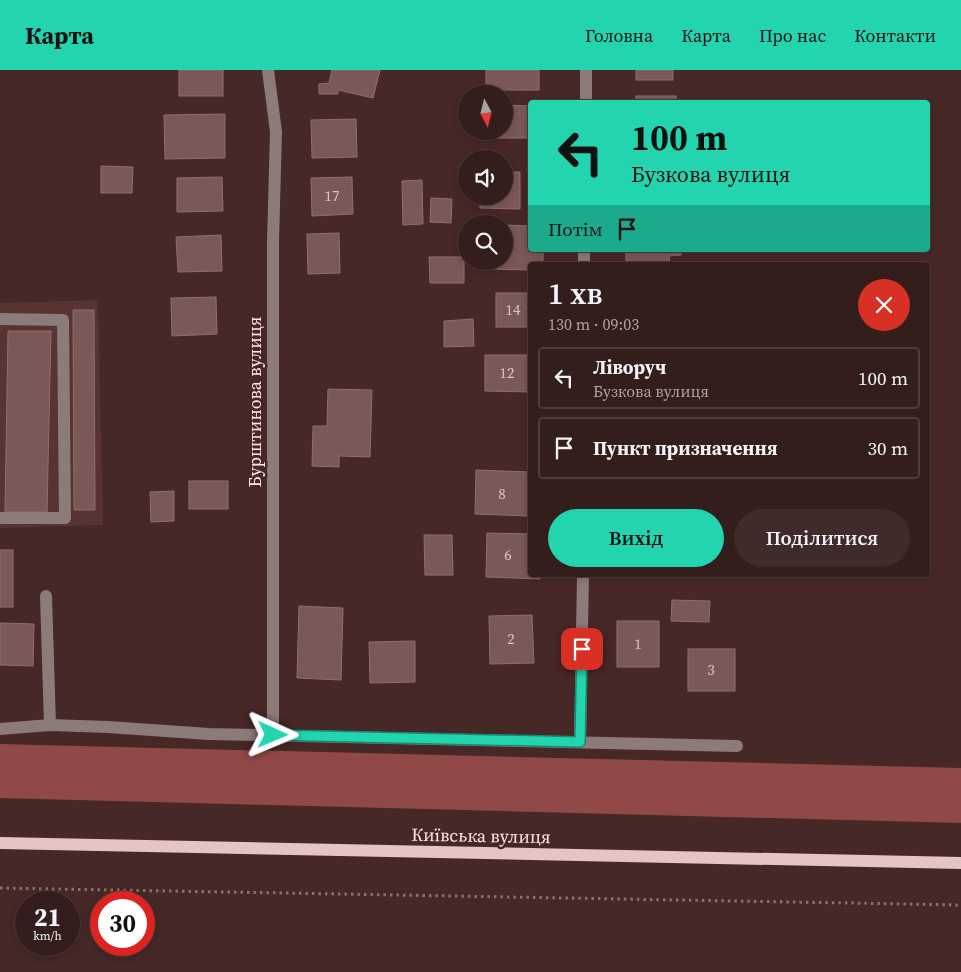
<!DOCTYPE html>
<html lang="uk">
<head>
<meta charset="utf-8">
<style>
  body { margin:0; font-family:"Source Serif 4",serif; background:#3f2b29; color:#f1f3f6; height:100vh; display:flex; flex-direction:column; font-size:19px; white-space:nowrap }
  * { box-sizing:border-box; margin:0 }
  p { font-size:16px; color:#a9a2a3 }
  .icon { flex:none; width:28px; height:28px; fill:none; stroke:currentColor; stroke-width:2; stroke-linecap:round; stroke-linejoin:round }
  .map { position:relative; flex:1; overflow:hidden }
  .drawer { position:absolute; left:528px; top:192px; width:402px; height:315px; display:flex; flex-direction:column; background:#341e1c; border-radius:5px; box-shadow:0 2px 8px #0003,0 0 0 1px #4e3c3b }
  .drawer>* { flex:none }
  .top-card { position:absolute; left:528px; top:30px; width:402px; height:152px; border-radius:5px; box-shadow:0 2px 8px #0003,0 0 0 1px #4e3c3b; background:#23d5af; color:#111; overflow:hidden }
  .needle { width:32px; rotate:173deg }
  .fabs { position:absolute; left:458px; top:15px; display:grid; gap:10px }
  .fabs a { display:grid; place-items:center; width:55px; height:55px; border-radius:50%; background:#341e1c; box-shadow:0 2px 8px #0003,0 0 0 1px #4e3c3b; font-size:25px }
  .speed { position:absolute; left:15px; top:821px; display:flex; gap:10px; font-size:25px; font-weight:700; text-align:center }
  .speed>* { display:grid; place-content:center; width:65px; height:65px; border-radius:50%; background:#341e1c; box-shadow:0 2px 8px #0003,0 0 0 1px #4e3c3b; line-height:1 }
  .speed small { font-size:12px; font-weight:400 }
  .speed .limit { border:8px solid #d22; background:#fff; color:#111 }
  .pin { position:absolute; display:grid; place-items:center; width:42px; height:42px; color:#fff; margin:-21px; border-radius:10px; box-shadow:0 2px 8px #0006 }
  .me { position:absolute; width:55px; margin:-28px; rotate:91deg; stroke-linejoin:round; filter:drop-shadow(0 0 4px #0008) }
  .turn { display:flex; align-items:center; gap:18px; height:105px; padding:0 20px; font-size:22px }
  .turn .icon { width:65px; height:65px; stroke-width:2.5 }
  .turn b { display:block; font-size:35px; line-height:42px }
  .then { display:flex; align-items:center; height:48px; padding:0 20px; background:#0003; gap:10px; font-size:19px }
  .round { display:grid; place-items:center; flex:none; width:52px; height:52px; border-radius:26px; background:#3f2b29 }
  .headline { display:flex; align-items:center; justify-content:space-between; height:85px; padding:0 20px }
  h1 { font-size:30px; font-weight:600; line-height:38px }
  .button { display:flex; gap:10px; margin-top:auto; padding:10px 20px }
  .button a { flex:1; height:58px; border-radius:30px; background:#23d5af; color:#111; font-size:20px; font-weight:600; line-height:58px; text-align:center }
  .button a+a { background:#3f2b29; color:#f1f3f6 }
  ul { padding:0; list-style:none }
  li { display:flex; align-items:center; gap:15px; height:62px; margin:0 10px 8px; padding:0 10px; border:2px solid #4e3c3b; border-radius:5px }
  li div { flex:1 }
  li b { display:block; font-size:19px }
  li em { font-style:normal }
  header { display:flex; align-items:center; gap:30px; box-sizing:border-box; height:70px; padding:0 25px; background:#23d5af; color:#111 }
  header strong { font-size:24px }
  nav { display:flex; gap:28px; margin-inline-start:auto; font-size:18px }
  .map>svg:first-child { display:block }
</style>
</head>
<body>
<header>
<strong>Карта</strong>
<nav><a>Головна</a><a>Карта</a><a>Про нас</a><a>Контакти</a></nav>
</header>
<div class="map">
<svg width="961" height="902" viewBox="0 0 961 902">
  <rect width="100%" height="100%" fill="#462826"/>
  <path fill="#573331" d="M98 230 103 455 0 458V233Z"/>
  <path fill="#904947" d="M0 674 961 698V753L0 728Z"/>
  <g fill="#7a5856" stroke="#926e6c">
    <rect x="179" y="0" width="44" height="26"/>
    <path d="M332 0H380L373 28 338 20V24H319V14L329 13Z"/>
    <rect x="486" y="0" width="53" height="20"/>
    <rect x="636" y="0" width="37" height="10"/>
    <rect x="636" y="26" width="40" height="6"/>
    <path d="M504 35 530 36V68H488V61H504Z"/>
    <path d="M225 44V88L165 89 164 45Z"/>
    <path d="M356 49 357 87 312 88 311 50Z"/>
    <path d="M101 96 133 97 132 123H101Z"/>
    <path d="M504 102H520V139L480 138V126H504Z"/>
    <path d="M222 107 223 141 177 142V108Z"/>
    <path d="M352 107 353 144 312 146 311 108Z"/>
    <path d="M422 110 423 154 403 155 402 111Z"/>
    <path d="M431 128 452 129 451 153 430 152Z"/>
    <path d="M504 155 530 156V180H543V195H530V200L490 199 491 191H504Z"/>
    <path d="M339 163 340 203 308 204 307 164Z"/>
    <path d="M221 165 222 201 178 202 176 167Z"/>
    <path d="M626 180H681V185L669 186 670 195H632V191H626Z"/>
    <path d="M429 187H464V213H430Z"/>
    <rect x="496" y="223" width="34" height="34"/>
    <path d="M216 227 217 264 172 266 171 228Z"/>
    <path d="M73 240H94L95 440H74Z"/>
    <path d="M473 249 474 276 444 277V251Z"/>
    <path d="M8 261H51L47 442H5Z"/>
    <path d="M485 285H530V322L485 321Z"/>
    <path d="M328 319 372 320 370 387 339 386V397L312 396 313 356H327Z"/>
    <path d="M476 400 530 402 529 446 475 444Z"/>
    <rect x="189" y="411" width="39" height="28"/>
    <path d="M174 421V451L151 452 150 422Z"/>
    <path d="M487 463 530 464V505H540V509L486 507Z"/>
    <path d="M424 465H452L453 505H425Z"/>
    <rect x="0" y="480" width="13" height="57"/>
    <path d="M672 530 710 531 709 552 671 551Z"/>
    <path d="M299 536 343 538 341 610 297 608Z"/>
    <path d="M532 545 534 593 490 594 489 546Z"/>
    <rect x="617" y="551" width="42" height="46"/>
    <path d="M0 553 34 554 33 596 0 595Z"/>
    <path d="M415 571V612L370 613 369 572Z"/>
    <rect x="688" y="579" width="47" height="42"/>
  </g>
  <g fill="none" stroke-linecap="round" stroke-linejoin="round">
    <path stroke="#8a706e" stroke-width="3" stroke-dasharray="2.5 4" stroke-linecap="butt" d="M0 818 961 835"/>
    <g stroke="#8b7b79" stroke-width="12">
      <path d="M268 0 276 62 273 171V665"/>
      <path d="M586 32V0"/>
      <path d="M584 195V180"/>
      <path d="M0 249 63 250 65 448H0"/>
      <path d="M46 526 50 655"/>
      <path d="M0 659 50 655 108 657 209 664 737 676"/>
      <path d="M580 672 583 505"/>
    </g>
    <path stroke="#e5c4c1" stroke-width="12" d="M0 773 961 793"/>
  </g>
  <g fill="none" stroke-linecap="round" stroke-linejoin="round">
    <g stroke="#178a72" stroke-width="12">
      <path id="route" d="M273 665 580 672 582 579"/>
    </g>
    <use href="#route" stroke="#23d5af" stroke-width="9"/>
  </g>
  <g text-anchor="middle" stroke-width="5" stroke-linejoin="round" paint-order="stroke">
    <g font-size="15" fill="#dcc4c2">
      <text x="332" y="131">17</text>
      <text x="513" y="245">14</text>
      <text x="507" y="308">12</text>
      <text x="502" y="429">8</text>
      <text x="508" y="490">6</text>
      <text x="511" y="574">2</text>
      <text x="638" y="579">1</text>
      <text x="711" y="605">3</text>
    </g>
    <g font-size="18" fill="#fde8e6" stroke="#462826">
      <text transform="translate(255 332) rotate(-90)" y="6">Бурштинова вулиця</text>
      <text transform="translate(481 766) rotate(1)" y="6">Київська вулиця</text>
    </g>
  </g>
</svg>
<div class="fabs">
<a><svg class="needle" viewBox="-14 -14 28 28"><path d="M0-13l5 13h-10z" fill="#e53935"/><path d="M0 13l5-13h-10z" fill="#a9a2a3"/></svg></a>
<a><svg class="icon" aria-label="sound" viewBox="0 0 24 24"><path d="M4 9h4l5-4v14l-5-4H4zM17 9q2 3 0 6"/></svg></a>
<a><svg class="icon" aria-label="search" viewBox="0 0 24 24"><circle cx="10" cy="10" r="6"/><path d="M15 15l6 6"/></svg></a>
</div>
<div class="speed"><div>21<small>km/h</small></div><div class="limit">30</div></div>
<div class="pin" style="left:582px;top:579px;background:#d93025"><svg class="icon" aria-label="arrive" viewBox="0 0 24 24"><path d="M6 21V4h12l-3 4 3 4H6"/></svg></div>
<svg class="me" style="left:273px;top:665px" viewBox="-20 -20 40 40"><path d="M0-17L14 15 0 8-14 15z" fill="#23d5af" stroke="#fff" stroke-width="4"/></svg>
<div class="top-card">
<div class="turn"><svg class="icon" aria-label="left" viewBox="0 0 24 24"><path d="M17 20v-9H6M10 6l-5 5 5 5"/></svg><div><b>100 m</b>Бузкова вулиця</div></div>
<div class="then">Потім<svg class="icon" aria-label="arrive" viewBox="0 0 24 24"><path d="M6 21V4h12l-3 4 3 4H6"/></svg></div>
</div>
<section class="drawer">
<div class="headline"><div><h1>1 хв</h1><p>130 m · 09:03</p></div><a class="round" style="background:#d93025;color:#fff"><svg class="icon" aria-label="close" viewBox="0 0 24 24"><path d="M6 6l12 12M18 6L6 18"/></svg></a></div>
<ul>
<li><svg class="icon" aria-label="left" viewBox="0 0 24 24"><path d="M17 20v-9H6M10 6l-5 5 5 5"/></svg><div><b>Ліворуч</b><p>Бузкова вулиця</p></div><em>100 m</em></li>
<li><svg class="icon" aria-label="arrive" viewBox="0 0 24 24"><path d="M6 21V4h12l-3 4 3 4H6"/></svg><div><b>Пункт призначення</b></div><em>30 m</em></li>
</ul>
<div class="button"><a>Вихід</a><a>Поділитися</a></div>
</section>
</div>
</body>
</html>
